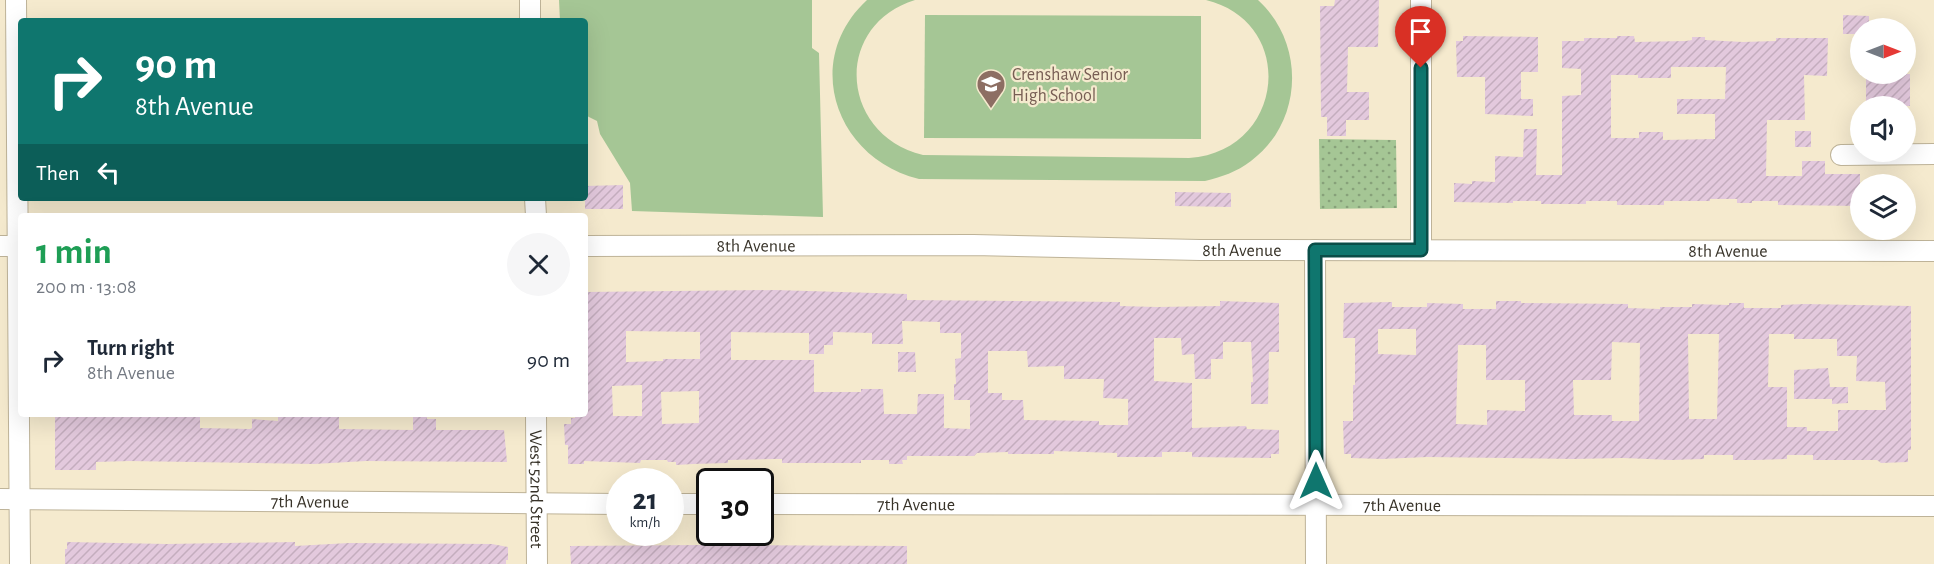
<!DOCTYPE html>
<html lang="en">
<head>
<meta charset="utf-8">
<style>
  body { margin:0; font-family:"Alegreya Sans",sans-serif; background:#f6f6f7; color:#1f2937; height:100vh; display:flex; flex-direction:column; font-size:22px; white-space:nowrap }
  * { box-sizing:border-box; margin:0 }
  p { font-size:20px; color:#747a83 }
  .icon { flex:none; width:33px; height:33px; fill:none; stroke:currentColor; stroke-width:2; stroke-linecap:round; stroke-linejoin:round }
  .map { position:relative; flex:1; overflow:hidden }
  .sheet { position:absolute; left:18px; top:213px; width:570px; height:204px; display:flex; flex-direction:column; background:#fff; border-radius:6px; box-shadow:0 6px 24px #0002 }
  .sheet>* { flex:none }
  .hud { position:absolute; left:18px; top:18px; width:570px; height:183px; border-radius:6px; box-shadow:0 6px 24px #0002; background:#0f766e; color:#fff; overflow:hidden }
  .needle { width:39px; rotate:90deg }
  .fabs { position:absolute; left:1850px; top:18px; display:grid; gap:12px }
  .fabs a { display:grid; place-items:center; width:66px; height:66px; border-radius:50%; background:#fff; box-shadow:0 6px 24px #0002; font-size:30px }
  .speed { position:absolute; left:606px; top:468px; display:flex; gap:12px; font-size:30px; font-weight:700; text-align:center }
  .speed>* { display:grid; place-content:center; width:78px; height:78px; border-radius:50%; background:#fff; box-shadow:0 6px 24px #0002; line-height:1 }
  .speed small { font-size:15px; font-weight:400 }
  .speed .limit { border:3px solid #111; border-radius:9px; background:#fff; color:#111 }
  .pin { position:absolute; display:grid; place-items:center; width:51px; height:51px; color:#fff; margin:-62px -26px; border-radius:50% 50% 50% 0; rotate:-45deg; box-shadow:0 0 6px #0007 }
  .pin .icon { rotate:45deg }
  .me { position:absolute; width:66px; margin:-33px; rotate:0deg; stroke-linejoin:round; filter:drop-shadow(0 0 4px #0008) }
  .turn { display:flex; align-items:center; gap:21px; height:126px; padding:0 18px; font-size:27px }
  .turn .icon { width:78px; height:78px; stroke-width:2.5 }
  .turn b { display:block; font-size:42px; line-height:51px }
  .then { display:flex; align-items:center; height:57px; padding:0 18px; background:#0003; gap:12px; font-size:22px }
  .round { display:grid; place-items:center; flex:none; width:63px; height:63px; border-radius:32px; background:#f6f6f7 }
  .head { display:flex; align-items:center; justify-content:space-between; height:102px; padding:0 18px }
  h1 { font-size:36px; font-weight:700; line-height:45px; color:#1e9e55 }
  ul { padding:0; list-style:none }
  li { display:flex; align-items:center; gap:18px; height:90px; padding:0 18px }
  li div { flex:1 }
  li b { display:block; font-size:22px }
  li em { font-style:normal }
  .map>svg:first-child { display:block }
</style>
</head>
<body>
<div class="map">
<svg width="1934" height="564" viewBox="0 0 1934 564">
  <defs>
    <pattern id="garden-dots" width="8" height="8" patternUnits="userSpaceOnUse" patternTransform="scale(1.5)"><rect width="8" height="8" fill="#a5c695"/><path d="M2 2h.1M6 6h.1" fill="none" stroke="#87a17a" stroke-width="1.8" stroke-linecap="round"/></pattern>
    <pattern id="building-hatch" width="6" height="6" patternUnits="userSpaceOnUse" patternTransform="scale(1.5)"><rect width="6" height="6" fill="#e3c9dd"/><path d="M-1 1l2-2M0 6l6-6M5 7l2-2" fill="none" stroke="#c4adbe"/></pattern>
  </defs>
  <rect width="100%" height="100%" fill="#f5eace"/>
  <path fill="url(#garden-dots)" d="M1319 139 1396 140 1397 208 1320 209Z"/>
  <g fill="#a5c695">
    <path d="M559 0H812V48L819 53 823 217 632 211 630 183 600 134 597 121 585 115V21H560Z"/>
    <path d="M867 0H915C832 26 840 135 923 155L1189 158C1284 152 1299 23 1206 0H1258C1306 44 1303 122 1251 161 1237 172 1221 177 1205 181L919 179C836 159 801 61 867 0Z"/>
    <path d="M925 15 1201 16V139L924 138Z"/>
  </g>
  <g fill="url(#building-hatch)" fill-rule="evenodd">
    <path d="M1335 0H1379L1378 47H1348L1347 92H1369V120H1346V136H1327V117H1321L1320 6H1334Z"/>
    <path d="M1843 15 1869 16V28H1860V34H1843Z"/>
    <path d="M1463 36 1538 37V72H1521V99H1533V116L1485 114V77H1457L1456 41H1463Z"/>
    <path d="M1617 36H1634L1635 42 1686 41 1692 40V37H1705V40L1743 42 1776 41V38H1828L1827 76 1804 75 1805 120H1767L1766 176H1802V161H1825V174H1860V206L1778 205V201H1752V203H1737V199H1710V201H1664V205H1617V201H1586V204H1541V201H1513V203L1454 202V183L1472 184V181L1495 182V156L1523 157 1524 129H1537L1536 175H1562V96L1581 95V69L1562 68V41H1584V38H1617ZM1671 67H1726L1725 99H1677V114H1715V139L1663 140V132H1639V138H1611V75H1638V78H1671Z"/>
    <rect x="1866" y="74" width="44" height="32"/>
    <rect x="1795" y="131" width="16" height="16"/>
    <path d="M623 185V209H585V186Z"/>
    <path d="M1175 192 1231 193V207L1175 206Z"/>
    <path d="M775 290 907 294V300L1120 302V306L1157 307 1220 306V301L1279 303V352H1269L1268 404H1251V382H1253L1251 342H1223V359H1211V379H1195L1194 354 1182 355 1181 338H1154V381L1192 383V428L1246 426 1247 429 1279 430V454H1271V458L1192 457V452H1162V457H1117V453L1054 451V454H1008V452L977 453 974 456H907V460H902L903 464H889V460H861V463H782V459H776L728 460V463L693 464 676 465V462H668L667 460H641L640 463 584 461V464H568V445H565L564 424H571V418H575V414H585V292ZM902 321 940 322V333H961V358L955 359 956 384H954V400H970V429L944 428V394H918L917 414H884L883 389H861V392H814V360H731V332L809 333V354H824V345H833V332L872 333V344H903ZM626 331 700 332V359H663V361L626 362ZM988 351H1027L1028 367 1064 366V379H1104L1103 398 1128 399V425H1099V421L1024 420 1023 400H1002V393H988ZM642 385V416H613L612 386ZM699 391V423L662 424 661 392Z"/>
    <path d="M1496 301H1521V303L1628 304V308L1660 309V307H1692V304L1729 305V303H1744V308H1781V305L1805 304 1911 306V450H1908V462L1881 463 1877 460H1813V455H1787V459L1754 460H1733V455H1704V459L1672 460 1623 458 1573 459 1427 457 1382 459 1351 458V454H1344L1343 421H1353V385H1355V338H1343L1344 303 1392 302V307H1427V303L1463 304V309H1496ZM1378 329H1416V355L1378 354ZM1688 334H1719L1717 419H1689ZM1769 334H1794V339H1837V356H1857L1856 381 1885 382 1886 410H1838V431H1807V427H1787V387H1768ZM1612 342 1640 343 1639 421H1612V415H1574L1573 380H1611ZM1458 345H1486V380H1525V411L1487 410V425L1456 424Z"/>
    <path d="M898 352H915L916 372H898Z"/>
    <path d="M1828 368 1830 387H1848V403L1832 404V399H1794V370Z"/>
    <path d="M55 414 200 416V428L250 429 252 428V419L278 421V414H339V429L413 430V415H427V419H436V430H504L507 462 366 461 314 464 129 461 96 462V470H55Z"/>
    <path d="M67 542 167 544 295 542V546L349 543 492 544 508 547V560H506V564H65V549H67Z"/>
    <path d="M699 545 907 546V564H571L570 546Z"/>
  </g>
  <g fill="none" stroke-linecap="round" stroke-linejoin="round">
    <g stroke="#beb398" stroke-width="22">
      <g id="minor">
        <path d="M16 0 20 564"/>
        <path d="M530 0V21"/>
        <path d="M1421 0V250"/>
        <path d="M1841 155 1934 154"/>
        <path d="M535 198 536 216"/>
        <path d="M0 246H21"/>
        <path id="s1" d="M585 246 973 245 1200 250 1934 251"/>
        <path d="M1315 250 1316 564"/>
        <path id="s2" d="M536 414 537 564"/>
        <path id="s3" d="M0 499 620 504"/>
        <path d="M670 504H710"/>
        <path id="s4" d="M760 504 1934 506"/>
      </g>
    </g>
    <use href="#minor" stroke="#fff" stroke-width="20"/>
  </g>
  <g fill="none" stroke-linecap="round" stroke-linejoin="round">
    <g stroke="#0a4d48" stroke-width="15">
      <path id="route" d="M1316 481 1315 250H1421V68"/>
    </g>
    <use href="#route" stroke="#0f766e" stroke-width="10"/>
  </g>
  <defs>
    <g id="school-pin" transform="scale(1.5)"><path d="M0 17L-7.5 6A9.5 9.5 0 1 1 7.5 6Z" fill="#8d6e63" stroke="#f5eace"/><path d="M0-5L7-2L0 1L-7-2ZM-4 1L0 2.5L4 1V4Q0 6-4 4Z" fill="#fff"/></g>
  </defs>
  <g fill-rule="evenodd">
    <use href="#school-pin" x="991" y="84"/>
  </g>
  <g text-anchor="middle" stroke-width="4.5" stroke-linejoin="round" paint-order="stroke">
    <g font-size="18" fill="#785e54" stroke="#f5eace" text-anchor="start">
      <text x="1012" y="80">Crenshaw Senior<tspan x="1012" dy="21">High School</tspan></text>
    </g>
    <g font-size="18" fill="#383329" stroke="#f5eace">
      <text dy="6" stroke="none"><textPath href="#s1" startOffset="171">8th Avenue</textPath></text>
      <text dy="6" stroke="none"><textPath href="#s1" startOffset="657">8th Avenue</textPath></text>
      <text dy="6" stroke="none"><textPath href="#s1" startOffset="1143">8th Avenue</textPath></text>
      <text dy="6" stroke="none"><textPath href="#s2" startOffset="75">West 52nd Street</textPath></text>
      <text dy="6" stroke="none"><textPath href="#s3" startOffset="310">7th Avenue</textPath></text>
      <text dy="6" stroke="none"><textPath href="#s4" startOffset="156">7th Avenue</textPath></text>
      <text dy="6" stroke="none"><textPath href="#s4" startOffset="642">7th Avenue</textPath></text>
    </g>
  </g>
</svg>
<div class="fabs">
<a><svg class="needle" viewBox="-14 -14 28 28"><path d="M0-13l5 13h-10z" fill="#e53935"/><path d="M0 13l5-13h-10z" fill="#747a83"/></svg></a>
<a><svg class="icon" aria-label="sound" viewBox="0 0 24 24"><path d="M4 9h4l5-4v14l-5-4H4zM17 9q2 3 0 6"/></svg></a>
<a><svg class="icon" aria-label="layers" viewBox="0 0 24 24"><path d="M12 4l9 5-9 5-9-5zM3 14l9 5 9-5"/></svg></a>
</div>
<div class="speed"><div>21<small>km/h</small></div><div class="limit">30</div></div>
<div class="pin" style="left:1421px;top:68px;background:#d93025"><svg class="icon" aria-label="arrive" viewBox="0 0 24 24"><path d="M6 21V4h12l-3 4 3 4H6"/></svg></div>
<svg class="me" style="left:1316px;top:481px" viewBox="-20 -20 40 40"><path d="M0-17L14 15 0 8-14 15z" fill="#0f766e" stroke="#fff" stroke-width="4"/></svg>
<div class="hud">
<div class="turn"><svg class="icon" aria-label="right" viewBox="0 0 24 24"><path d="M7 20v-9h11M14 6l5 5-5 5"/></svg><div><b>90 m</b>8th Avenue</div></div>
<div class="then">Then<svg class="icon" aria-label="left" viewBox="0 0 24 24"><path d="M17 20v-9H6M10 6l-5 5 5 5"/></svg></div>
</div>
<section class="sheet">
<div class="head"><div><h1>1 min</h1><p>200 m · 13:08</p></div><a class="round"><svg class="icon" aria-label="close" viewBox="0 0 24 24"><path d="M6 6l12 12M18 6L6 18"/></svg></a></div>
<ul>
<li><svg class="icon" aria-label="right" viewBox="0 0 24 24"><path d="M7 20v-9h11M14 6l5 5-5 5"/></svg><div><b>Turn right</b><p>8th Avenue</p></div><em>90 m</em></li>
</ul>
</section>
</div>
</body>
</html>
